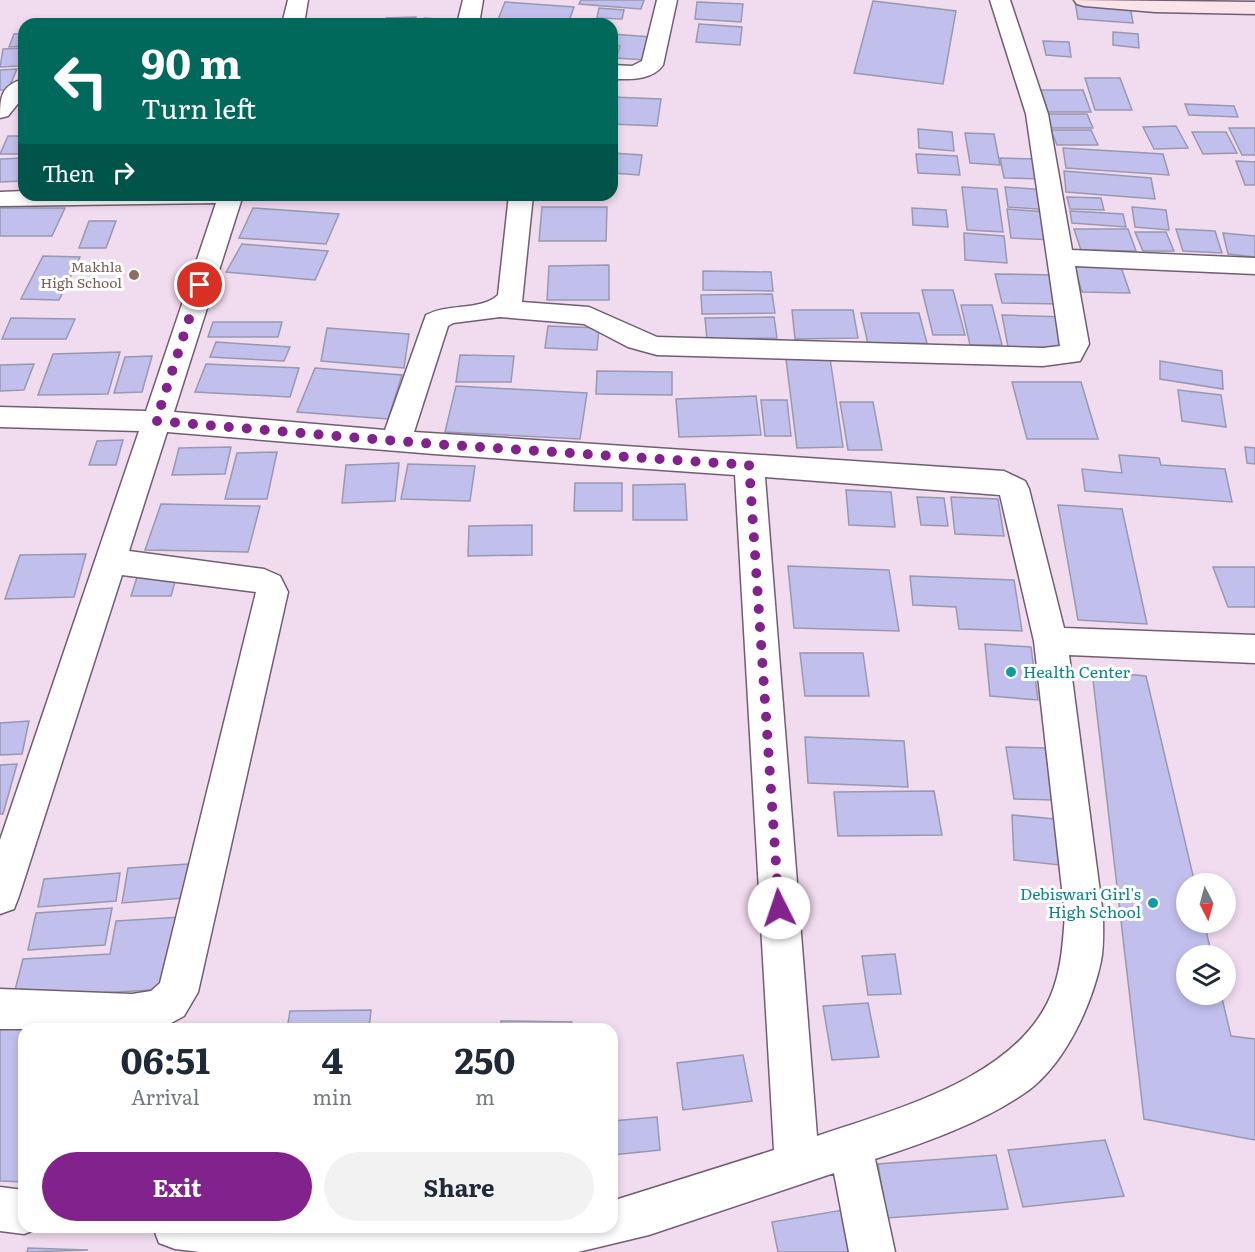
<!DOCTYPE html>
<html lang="en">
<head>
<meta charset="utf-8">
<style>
  body { margin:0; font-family:Literata,serif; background:#f2f2f3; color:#1f2937; height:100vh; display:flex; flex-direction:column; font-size:22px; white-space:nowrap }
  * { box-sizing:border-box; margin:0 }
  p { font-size:20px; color:#747a83 }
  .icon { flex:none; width:33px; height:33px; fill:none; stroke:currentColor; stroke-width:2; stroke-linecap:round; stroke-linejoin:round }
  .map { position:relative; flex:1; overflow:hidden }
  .sheet { position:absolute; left:18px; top:1023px; width:600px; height:210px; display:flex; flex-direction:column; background:#fff; border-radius:18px; box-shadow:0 3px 9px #0003 }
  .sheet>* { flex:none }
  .guide { position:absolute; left:18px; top:18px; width:600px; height:183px; border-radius:18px; box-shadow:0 3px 9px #0003; background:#00695c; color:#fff; overflow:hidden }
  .needle { width:39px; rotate:174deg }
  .fabs { position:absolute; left:1176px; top:873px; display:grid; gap:12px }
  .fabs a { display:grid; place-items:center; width:60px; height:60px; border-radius:50%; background:#fff; box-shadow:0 3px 9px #0003; font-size:30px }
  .pin { position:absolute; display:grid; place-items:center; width:51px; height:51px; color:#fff; margin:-26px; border:3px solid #fff; border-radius:50%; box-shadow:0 2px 6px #0007 }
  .me { position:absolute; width:66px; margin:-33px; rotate:356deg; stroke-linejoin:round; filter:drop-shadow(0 0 4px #0008) }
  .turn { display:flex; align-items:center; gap:21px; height:126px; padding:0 24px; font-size:27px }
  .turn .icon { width:78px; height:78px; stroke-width:2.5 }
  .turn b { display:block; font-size:42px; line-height:51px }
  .then { display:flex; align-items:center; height:57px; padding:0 24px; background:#0003; gap:12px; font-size:22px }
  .eta { display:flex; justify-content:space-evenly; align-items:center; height:102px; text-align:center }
  .eta b { font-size:36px; font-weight:700; line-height:42px }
  .primary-button { display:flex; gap:12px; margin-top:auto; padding:12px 24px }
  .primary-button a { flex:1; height:69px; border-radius:36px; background:#82228c; color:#fff; font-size:24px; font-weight:700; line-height:69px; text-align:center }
  .primary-button a+a { background:#f2f2f3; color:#1f2937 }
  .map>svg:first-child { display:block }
</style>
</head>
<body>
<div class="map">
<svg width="1255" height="1252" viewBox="0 0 1255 1252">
  <rect width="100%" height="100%" fill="#f1dbef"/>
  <g fill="#c1c0ed" stroke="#9898b1" stroke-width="1.5">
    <path d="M581 0H644L641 9 579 4Z"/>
    <path d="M873 1 956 11 943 84 854 73Z"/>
    <path d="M505 2 574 7 568 24 497 22Z"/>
    <path d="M697 2 743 4 741 22 695 19Z"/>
    <path d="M1075 2 1130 6 1133 23 1078 19Z"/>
    <path d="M599 8 624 10 622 19 597 18Z"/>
    <path d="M416 17V24H386V18Z"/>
    <path d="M424 18 462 21 460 24H421Z"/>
    <path d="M699 24 742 27 740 45 696 42Z"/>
    <path d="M1113 32 1138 34 1139 48 1113 45Z"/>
    <path d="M14 34H24V46L9 47Z"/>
    <path d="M612 34 651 37 645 60 616 58 620 46 612 45Z"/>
    <path d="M1043 41 1069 42 1071 57 1046 55Z"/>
    <path d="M24 48 19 66 0 67 3 49Z"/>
    <path d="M17 69 8 90H0V70Z"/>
    <path d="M1085 78H1120L1132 110H1095Z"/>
    <path d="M1041 90H1083L1091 112H1048Z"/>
    <path d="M612 97 661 99 657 126 612 124Z"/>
    <path d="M1185 104 1234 106 1238 117 1189 115Z"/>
    <path d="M1044 114H1087L1093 128H1049Z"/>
    <path d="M1176 126 1188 148 1154 149 1143 127Z"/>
    <path d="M1229 128H1255V155H1242Z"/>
    <path d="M918 129 952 132 954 151 919 148Z"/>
    <path d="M1051 130H1091L1098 145H1057Z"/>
    <path d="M1192 132H1226L1237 153 1203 154Z"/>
    <path d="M965 133 994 134 1000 165 970 163Z"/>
    <path d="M8 136H24V154H0Z"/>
    <path d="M1063 148 1163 154 1169 175 1066 168Z"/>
    <path d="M612 153 642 155 639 175 612 173Z"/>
    <path d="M916 154 957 156 960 175 918 173Z"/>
    <path d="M24 158V181L0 182V159Z"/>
    <path d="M1000 158 1039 159 1044 179 1004 178Z"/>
    <path d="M1236 161 1255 162V185H1245Z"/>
    <path d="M1064 171 1151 178 1155 199 1066 192Z"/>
    <path d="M962 187 997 189 1003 232 967 230Z"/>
    <path d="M1005 187 1047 190 1051 210 1008 207Z"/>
    <path d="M1067 197 1101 198 1104 210 1070 209Z"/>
    <path d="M542 207H607L606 241H539Z"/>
    <path d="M1132 207 1166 210 1169 230 1135 227Z"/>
    <path d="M0 208H65L52 236H0Z"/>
    <path d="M253 208 339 214 326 244 239 238Z"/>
    <path d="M912 208 946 210 948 227 913 225Z"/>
    <path d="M1007 209 1047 212 1053 240 1011 238Z"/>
    <path d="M1070 211 1123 214 1126 227 1072 223Z"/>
    <path d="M89 221H116L106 248H79Z"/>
    <path d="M1074 229H1128L1136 251 1081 250Z"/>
    <path d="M1176 229 1215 231 1222 253 1183 251Z"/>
    <path d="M1135 232H1166L1174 251H1143Z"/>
    <path d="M964 233 1004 236 1007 263 965 260Z"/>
    <path d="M1223 233 1255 236V257L1228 254Z"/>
    <path d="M242 244 328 251 315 280 226 272Z"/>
    <path d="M43 256 80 257 59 300 21 299Z"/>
    <path d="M1073 263 1120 264 1130 293 1082 292Z"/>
    <path d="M609 265V300H547L549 266Z"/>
    <path d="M703 271 771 272 773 291 703 290Z"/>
    <path d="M995 274 1058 275 1066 304 1002 303Z"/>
    <path d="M922 290H953L965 335H933Z"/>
    <path d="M772 294 775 313 702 314 701 295Z"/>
    <path d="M961 305H992L1002 345H970Z"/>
    <path d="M792 310H853L858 338 795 339Z"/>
    <path d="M861 313H919L927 343 868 344Z"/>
    <path d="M1002 315 1066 317 1073 349 1008 347Z"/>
    <path d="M774 317 777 338 707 339 705 318Z"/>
    <path d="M11 318 75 319 66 339H2Z"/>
    <path d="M213 322H282L278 337H208Z"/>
    <path d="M548 326 599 328 597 350 545 348Z"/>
    <path d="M327 328 409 334 404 368 321 361Z"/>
    <path d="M216 342 290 347 284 361 210 357Z"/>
    <path d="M120 352 108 394 38 395 53 354Z"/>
    <path d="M460 355 514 356 511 382H456Z"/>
    <path d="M152 356 142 392 114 393 125 357Z"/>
    <path d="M830 358 843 447 797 448 786 359Z"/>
    <path d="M1160 361 1222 371 1223 389 1160 379Z"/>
    <path d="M34 364 24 390 0 391V365Z"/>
    <path d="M206 364 299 368 290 397 195 392Z"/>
    <path d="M315 368 402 375 388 419 297 412Z"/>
    <path d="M597 371 672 372V395L596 394Z"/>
    <path d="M1012 382H1081L1098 439H1027Z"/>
    <path d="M456 386 587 393 580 439 445 432Z"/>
    <path d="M1178 390 1221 395 1226 427 1182 421Z"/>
    <path d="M756 396 761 435 679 437 676 399Z"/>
    <path d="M761 400H787L791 436H765Z"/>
    <path d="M840 402H873L882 450H848Z"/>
    <path d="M123 440 116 465H89L97 441Z"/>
    <path d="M231 447 225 474 172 475 179 448Z"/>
    <path d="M1245 447 1255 448V464L1247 463Z"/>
    <path d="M277 452 267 499H225L237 453Z"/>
    <path d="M1119 455 1159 458 1161 465 1225 469 1232 502 1085 491 1082 469 1122 473Z"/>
    <path d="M399 463 395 501 342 503 346 465Z"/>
    <path d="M408 464 475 466 470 501 401 499Z"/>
    <path d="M575 483H622V511H574Z"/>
    <path d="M685 484 687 520H633V485Z"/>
    <path d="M846 490 891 492 895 527 849 525Z"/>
    <path d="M917 497 944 498 948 526 921 525Z"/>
    <path d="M951 497 998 499 1004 536 955 534Z"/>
    <path d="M161 504 260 506 248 552 145 550Z"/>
    <path d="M1058 505 1122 509 1147 624 1078 620Z"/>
    <path d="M532 525V555L468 556 469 526Z"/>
    <path d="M86 554 74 597 5 599 20 555Z"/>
    <path d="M788 566 889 570 899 631 794 628Z"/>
    <path d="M1213 567H1255V607H1228Z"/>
    <path d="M139 571H178L171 596H131Z"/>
    <path d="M910 576 1014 580 1022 631 959 629 956 607 913 605Z"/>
    <path d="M985 644 1031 647 1038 700 990 696Z"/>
    <path d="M800 653H863L869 696H805Z"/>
    <path d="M1092 671 1146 676 1195 884H1186V922H1204L1212 956H1186V994H1221L1231 1036 1255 1039V1140L1144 1119Z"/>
    <path d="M29 721 22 754 0 755V723Z"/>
    <path d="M805 737 904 741 908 787 808 783Z"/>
    <path d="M1006 747 1045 748 1054 800 1014 799Z"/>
    <path d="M17 764 3 814H0V765Z"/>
    <path d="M934 791 942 835 838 836 834 792Z"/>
    <path d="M1012 815 1055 819 1060 865 1014 860Z"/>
    <path d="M188 864 184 898 122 903 128 868Z"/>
    <path d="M120 873 116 901 38 907 44 879Z"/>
    <path d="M112 908 105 945 28 950 36 913Z"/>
    <path d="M181 917 169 989 13 998 23 959 110 954 116 921Z"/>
    <path d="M895 954 901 994 868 995 862 956Z"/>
    <path d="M868 1003 879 1057 832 1060 823 1006Z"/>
    <path d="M371 1010 369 1029H287L290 1011Z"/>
    <path d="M0 1021 86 1029H24V1182L0 1181Z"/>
    <path d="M501 1021 572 1022 571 1029H501Z"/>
    <path d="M743 1055 752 1101 683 1110 677 1063Z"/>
    <path d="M657 1117 660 1150 612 1155V1121Z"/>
    <path d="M1105 1140 1124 1196 1023 1207 1008 1150Z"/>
    <path d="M996 1155 1008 1209 887 1218 878 1164Z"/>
    <path d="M849 1209 859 1252H778L772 1222Z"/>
    <path d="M28 1248 88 1250 27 1252Z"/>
  </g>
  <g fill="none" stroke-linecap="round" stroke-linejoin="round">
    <g stroke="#715e70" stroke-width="3">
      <g id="street">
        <path d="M288 0H308L304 24H282Z"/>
        <path d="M463 0H483L479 24H457Z"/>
        <path d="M657 0H677L663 65C652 81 629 79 612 79V65L632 66 642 61Z"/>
        <path d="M990 0H1010L1048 114 1072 250 1255 258V274L1075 266 1089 344 1080 361 1043 366 657 355 628 347 584 324 500 317 453 323 448 326 414 432 1004 471 1025 481 1029 489 1064 628 1255 635V663L1069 655 1103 915C1103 930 1104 946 1101 961 1092 1004 1066 1062 1029 1090 984 1122 927 1142 875 1159L895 1252H849L834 1173 649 1235 578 1252H200L175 1249 159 1243 153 1227H612V1201L774 1150 735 475 434 454 167 432 129 551 264 569 280 576 288 592 198 992 184 1016 160 1029H0V989L132 994 151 991 160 983 256 592 122 575 19 896 14 909 0 914V840L139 431 0 427V407L146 411 216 203 0 206V192L24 191V195H243L174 412 385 430 426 315C449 303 481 311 498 295L509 195H533L522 302 589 307 657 337 1043 348 1060 346 1026 114ZM765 477 1000 495 1034 641 1065 915C1063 940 1062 963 1054 987 1024 1077 896 1109 817 1136Z"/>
        <path d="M24 79V96L8 116 0 118C0 97 1 85 24 79Z"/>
        <path d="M0 1187 24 1190V1227L40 1228 24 1234 0 1231Z"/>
      </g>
    </g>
    <g stroke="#715e70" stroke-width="3">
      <path id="secondary" d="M1074 0 1255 2V14L1155 12 1084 6 1077 4Z"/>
    </g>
    <use href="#street" fill="#fff" fill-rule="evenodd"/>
    <use href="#secondary" fill="#fbe4e9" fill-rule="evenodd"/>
  </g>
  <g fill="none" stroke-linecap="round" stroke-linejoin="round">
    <path stroke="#82228c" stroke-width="10" stroke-dasharray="0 18" d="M200 285 156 421 434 444 749 465 779 908"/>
  </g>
  <circle fill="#8d6e63" stroke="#fff" stroke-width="2" cx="134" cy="275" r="6"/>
  <g fill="#0f9aa8" stroke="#fff" stroke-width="2">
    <circle cx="1011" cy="672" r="6"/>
    <circle cx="1153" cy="903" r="6"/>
  </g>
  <g text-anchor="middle" stroke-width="6" stroke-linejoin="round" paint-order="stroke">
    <g font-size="14" fill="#785e54" stroke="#fff" text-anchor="end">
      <text x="122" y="272">Makhla<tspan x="122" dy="16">High School</tspan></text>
    </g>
    <g font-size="16" fill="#0d838f" stroke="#fff" text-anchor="start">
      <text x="1023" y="678">Health Center</text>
      <text x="1141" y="900" text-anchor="end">Debiswari Girl's<tspan x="1141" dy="18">High School</tspan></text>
    </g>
  </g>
</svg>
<div class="fabs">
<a><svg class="needle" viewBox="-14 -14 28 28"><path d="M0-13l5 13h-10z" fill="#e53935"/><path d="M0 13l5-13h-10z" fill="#747a83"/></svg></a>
<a><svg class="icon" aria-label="layers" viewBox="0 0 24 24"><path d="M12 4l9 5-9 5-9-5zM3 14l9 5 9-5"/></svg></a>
</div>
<div class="pin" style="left:200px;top:285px;background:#d93025"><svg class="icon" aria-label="arrive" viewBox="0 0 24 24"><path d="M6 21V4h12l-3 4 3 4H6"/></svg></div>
<svg class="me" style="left:779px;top:908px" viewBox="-20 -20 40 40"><circle r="19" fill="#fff"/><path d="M0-13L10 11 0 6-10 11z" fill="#82228c"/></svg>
<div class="guide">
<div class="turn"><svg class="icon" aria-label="left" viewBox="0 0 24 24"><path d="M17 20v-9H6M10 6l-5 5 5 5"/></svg><div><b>90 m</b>Turn left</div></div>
<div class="then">Then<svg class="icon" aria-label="right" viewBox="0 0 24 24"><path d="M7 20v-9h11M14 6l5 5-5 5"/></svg></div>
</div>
<section class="sheet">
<div class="eta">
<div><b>06:51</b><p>Arrival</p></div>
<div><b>4</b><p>min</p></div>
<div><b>250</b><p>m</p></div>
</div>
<div class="primary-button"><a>Exit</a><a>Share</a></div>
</section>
</div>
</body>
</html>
